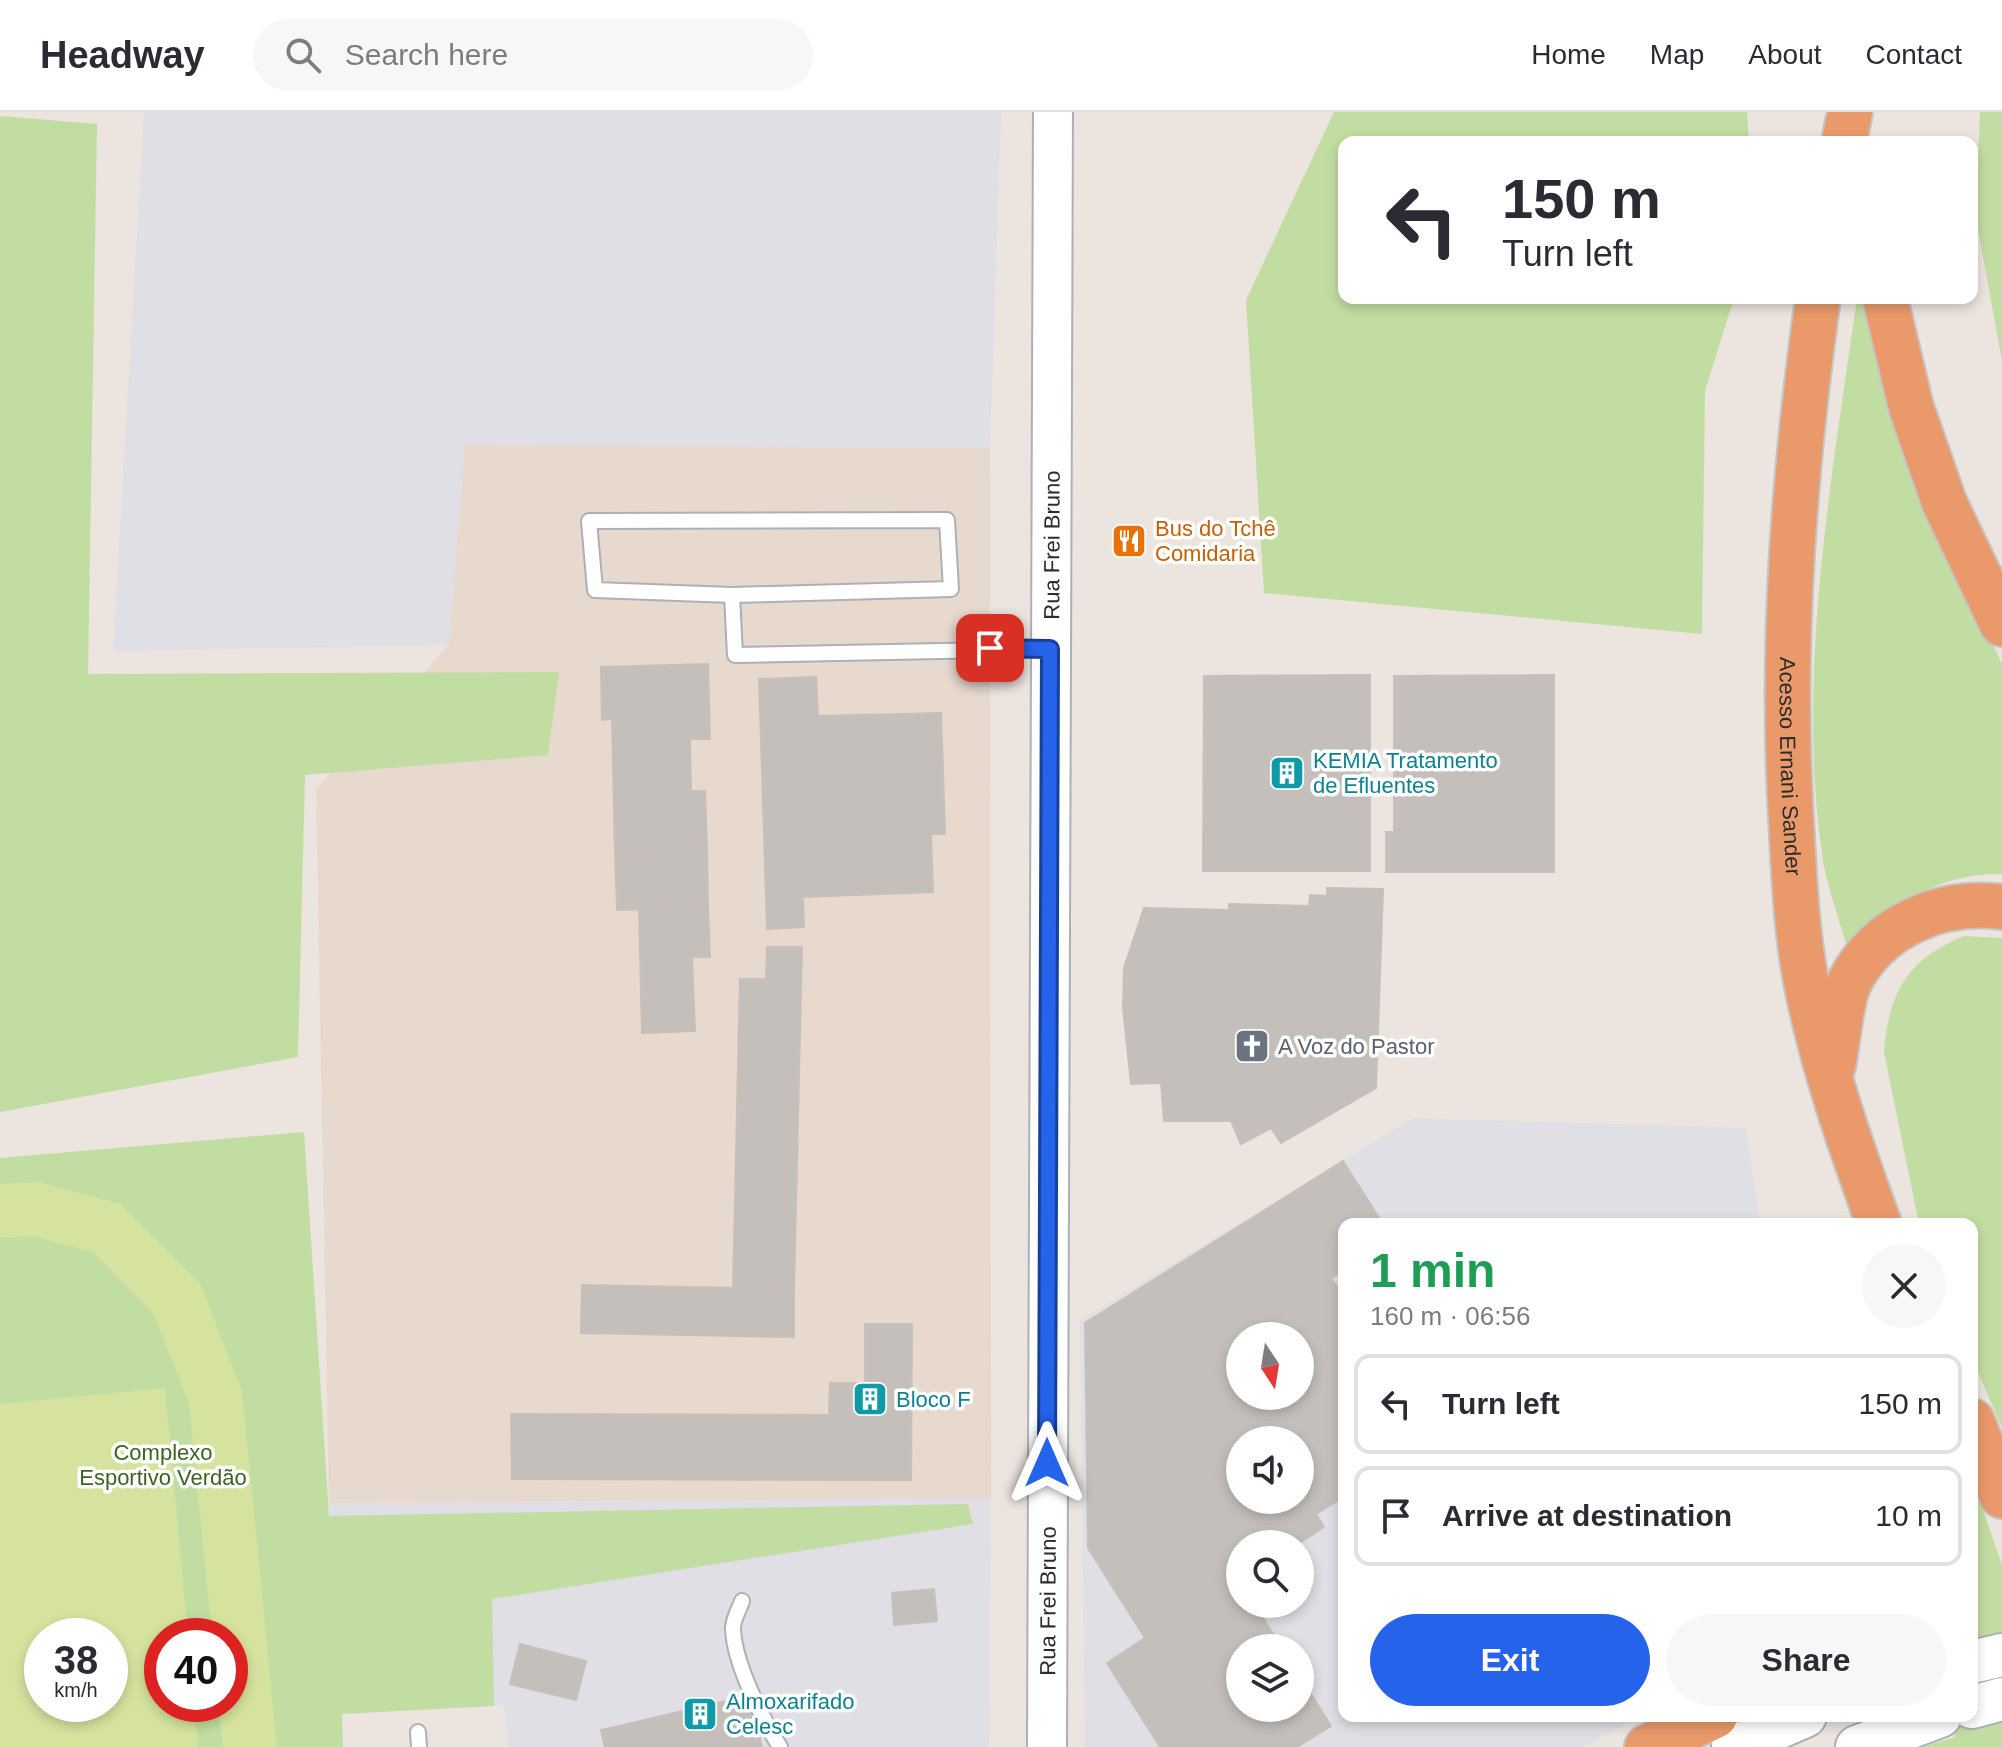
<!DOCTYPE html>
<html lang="en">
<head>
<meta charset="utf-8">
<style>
  body { margin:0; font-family:Helvetica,sans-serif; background:#f7f7f7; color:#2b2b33; height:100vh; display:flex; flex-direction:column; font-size:30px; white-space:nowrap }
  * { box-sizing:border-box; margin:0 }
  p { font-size:26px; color:#7c7c81 }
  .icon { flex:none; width:44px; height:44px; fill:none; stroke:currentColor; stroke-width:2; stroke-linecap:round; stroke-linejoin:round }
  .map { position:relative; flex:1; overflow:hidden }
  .details { position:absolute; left:1338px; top:1106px; width:640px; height:504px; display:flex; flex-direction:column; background:#fff; border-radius:16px; box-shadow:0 4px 12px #0003 }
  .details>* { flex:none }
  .banner { position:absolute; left:1338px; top:24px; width:640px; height:168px; border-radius:16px; box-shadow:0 4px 12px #0003; background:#fff; color:#2b2b33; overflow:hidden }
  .needle { width:52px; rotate:168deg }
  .controls { position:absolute; left:1226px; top:1210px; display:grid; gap:16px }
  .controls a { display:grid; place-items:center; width:88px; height:88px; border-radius:50%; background:#fff; box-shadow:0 4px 12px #0003; font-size:40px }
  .speed { position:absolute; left:24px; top:1506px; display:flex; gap:16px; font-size:40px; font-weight:700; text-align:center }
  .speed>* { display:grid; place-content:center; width:104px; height:104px; border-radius:50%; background:#fff; box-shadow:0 4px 12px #0003; line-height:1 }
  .speed small { font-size:20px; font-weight:400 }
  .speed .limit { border:12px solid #d22; background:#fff; color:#111 }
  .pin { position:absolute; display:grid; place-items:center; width:68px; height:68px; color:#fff; margin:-34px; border-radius:16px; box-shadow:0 4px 12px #0006 }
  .me { position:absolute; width:88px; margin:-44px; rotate:0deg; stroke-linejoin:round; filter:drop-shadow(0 0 6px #0008) }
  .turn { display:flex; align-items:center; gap:28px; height:168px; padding:0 32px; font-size:36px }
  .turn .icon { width:104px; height:104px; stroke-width:2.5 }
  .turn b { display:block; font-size:56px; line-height:68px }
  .round { display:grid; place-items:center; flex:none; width:84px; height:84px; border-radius:42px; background:#f7f7f7 }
  .headline { display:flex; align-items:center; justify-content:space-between; height:136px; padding:0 32px }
  h1 { font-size:48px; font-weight:800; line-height:60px; color:#1e9e55 }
  .cta { display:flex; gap:16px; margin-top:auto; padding:16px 32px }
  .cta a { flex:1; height:92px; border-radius:48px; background:#2563eb; color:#fff; font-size:32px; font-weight:800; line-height:92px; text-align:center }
  .cta a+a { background:#f7f7f7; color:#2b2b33 }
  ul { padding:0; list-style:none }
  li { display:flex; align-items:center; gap:24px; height:100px; margin:0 16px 12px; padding:0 16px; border:4px solid #e1e1e2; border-radius:16px }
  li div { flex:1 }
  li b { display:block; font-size:30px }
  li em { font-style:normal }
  header { display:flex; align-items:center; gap:48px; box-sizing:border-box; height:112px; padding:0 40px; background:#fff; border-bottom:2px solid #e1e1e2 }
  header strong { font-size:38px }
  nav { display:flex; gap:44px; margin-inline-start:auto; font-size:28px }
  .search { width:560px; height:72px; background:#f7f7f7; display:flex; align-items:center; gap:20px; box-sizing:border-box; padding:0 28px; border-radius:44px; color:#7c7c81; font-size:30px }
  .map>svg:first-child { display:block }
</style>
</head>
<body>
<header>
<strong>Headway</strong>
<div class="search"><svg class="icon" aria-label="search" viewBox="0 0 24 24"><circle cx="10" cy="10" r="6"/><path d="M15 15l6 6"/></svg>Search here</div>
<nav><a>Home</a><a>Map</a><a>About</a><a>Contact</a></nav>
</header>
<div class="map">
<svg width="2002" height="1635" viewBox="0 0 2002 1635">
  <rect width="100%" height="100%" fill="#ece4df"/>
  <g fill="#dfdfe5" fill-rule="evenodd">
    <path d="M144 0H1001L990 336 466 333 449 533 113 539Z"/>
    <path d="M1413 1006 1746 1016 1760 1112H1344V1604H1641L1583 1635H1085L1080 1208ZM1240 1224H1300V1284H1240ZM1240 1328H1300V1388H1240ZM1240 1432H1300V1492H1240ZM1240 1536H1300V1596H1240Z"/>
    <path d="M991 1386 989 1635H509L504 1593 341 1602 329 1391Z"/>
  </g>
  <path fill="#e8d9ce" d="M465 333 990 336 991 1386 329 1391 316 677 449 533Z"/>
  <g fill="#c2dda1" fill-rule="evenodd">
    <path d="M1334 0H1747L1749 30H1344V186H1734L1705 279 1702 522 1264 481 1246 188Z"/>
    <path d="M1980 0H2002V249L1976 106Z"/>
    <path d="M0 4 97 12 88 562 559 560 548 643 305 663 298 945 0 1000Z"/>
    <path d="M1857 186H1865L1926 391 2002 552V762C1938 761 1891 793 1847 836 1839 805 1826 773 1822 742 1796 563 1832 364 1857 186Z"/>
    <path d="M1964 824 2002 826V1316L1972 1246V1112H1919L1884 940C1889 879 1908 847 1964 824Z"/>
    <path d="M304 1020 329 1404 968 1392 973 1412 492 1487 494 1594 342 1602 343 1635H0V1046ZM42 1524H110V1592H42ZM162 1524H230V1592H162Z"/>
    <path d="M1972 1366 2002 1453V1635H1922L1955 1625 1950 1604H1972Z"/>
  </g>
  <g fill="#d5e39e" fill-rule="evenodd">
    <path d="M39 1070 120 1092 200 1171 242 1279 277 1635H223L218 1592H230V1524H212L189 1291 153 1201 93 1140 33 1124 0 1126V1072Z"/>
    <path d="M165 1276 188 1524H162V1592H194L198 1635H0V1292ZM42 1524H110V1592H42Z"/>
  </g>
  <g fill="#c5bfbb" stroke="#c7bfb9" stroke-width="2" fill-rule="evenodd">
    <path d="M708 552 710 627H690L691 679H705L707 735 615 738 612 607 602 608 601 555Z"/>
    <path d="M1370 563V759H1203L1204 564Z"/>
    <path d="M1554 563V760H1386V720H1394V564Z"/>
    <path d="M816 565 818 604 941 601 945 722H931L933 780 803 785 804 815 767 817 759 567Z"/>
    <path d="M707 735 708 796 617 798 615 738Z"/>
    <path d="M1327 776 1383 777 1376 976 1281 1031 1271 1016 1241 1032 1231 1009H1164L1161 971 1131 972 1123 896 1124 856 1144 796 1229 798V792L1309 794 1310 783 1327 784Z"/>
    <path d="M708 796 710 845H692L695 919 642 921 639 798Z"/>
    <path d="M767 835H802L794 1177 733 1176 740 867H766Z"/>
    <path d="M1343 1049 1383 1112H1344V1158L1331 1166 1344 1186V1281L1339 1284 1344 1292V1385L1316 1402 1324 1415 1298 1432H1240V1492H1254L1282 1536H1240V1596H1300V1565L1331 1614 1297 1635H1160L1107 1551 1145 1526 1088 1436 1085 1211ZM1240 1224H1300V1284H1240ZM1240 1328H1300V1388H1240Z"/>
    <path d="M582 1173 794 1177V1225L581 1221Z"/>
    <path d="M865 1212H912L911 1368 512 1367 511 1302 829 1303 830 1271H865Z"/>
    <path d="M934 1477 937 1509 894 1513 892 1481Z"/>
    <path d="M520 1532 586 1549 576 1588 510 1572Z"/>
    <path d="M750 1584 762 1635H736L726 1589Z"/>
    <path d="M726 1589 736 1635H624L619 1614Z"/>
    <path d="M619 1614 624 1635H605L601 1618Z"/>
  </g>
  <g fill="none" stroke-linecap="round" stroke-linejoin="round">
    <g stroke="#acb0b7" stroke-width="18">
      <g id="service">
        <path d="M947 408 951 477 732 483 595 478 589 409Z"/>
        <path d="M732 483 735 543 1050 537"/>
        <path d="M742 1489C739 1498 732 1509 733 1518 735 1553 762 1606 780 1635"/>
        <path d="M418 1620 419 1635"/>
      </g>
    </g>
    <g stroke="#acb0b7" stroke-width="42">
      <g id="tertiary">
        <path id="s1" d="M1047 1635 1053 0"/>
      </g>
    </g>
    <g stroke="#acb0b7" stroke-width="46">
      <g id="secondary">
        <path d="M1972 1550 2002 1543"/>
        <path d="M1972 1595 2002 1587"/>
        <path d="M1733 1635 1805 1604"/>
        <path d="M1857 1635 1940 1604"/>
      </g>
    </g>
    <g stroke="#c4c4c4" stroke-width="48">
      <g id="trunk">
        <path d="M1844 30 1850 0"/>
        <path id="s2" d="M1818 186C1794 359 1781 531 1791 706 1794 762 1796 819 1807 874 1823 955 1851 1035 1879 1112"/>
        <path d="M1885 186 1911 295 1944 390 2002 512"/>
        <path d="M1833 954C1838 931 1840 889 1850 869 1879 813 1942 787 2002 795"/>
        <path d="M1972 1309 2002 1384"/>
        <path d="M1647 1635 1715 1604"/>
      </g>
    </g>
    <use href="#service" stroke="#fff" stroke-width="14"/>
    <use href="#tertiary" stroke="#fff" stroke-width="38"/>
    <use href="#secondary" stroke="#fff" stroke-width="42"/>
    <use href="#trunk" stroke="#ea9a6a" stroke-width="44"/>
  </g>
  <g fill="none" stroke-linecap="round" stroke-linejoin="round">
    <g stroke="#184099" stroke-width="20">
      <path id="route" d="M990 536 1050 537 1047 1351"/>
    </g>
    <use href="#route" stroke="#2563eb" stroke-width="14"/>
  </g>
  <defs>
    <g id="restaurant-square" transform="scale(1.8)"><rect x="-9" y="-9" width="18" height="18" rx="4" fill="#e8710a" stroke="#fff"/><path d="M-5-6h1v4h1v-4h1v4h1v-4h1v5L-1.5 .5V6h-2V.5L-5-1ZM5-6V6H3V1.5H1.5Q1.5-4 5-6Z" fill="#fff"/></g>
    <g id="building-square" transform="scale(1.8)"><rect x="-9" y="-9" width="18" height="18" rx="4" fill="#0f9aa8" stroke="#fff"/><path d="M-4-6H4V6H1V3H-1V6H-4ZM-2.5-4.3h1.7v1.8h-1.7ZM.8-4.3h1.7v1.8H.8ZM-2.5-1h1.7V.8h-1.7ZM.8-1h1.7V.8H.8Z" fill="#fff"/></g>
    <g id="church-square" transform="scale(1.8)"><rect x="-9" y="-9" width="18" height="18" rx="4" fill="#6b7280" stroke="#fff"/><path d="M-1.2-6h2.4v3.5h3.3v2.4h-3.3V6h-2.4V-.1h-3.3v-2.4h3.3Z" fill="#fff"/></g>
  </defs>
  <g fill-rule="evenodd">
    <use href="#restaurant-square" x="1129" y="429"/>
    <use href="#building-square" x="1287" y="661"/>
    <use href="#church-square" x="1252" y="934"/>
    <use href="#building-square" x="870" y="1287"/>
    <use href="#building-square" x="700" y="1602"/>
  </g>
  <g text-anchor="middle" stroke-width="7" stroke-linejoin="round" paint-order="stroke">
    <g font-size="22" fill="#c56008" stroke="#fff" text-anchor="start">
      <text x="1155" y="424">Bus do Tchê<tspan x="1155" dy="25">Comidaria</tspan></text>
    </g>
    <g font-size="22" fill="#2c2c2c" stroke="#fff">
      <text dy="8" stroke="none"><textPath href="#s1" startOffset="1202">Rua Frei Bruno</textPath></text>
      <text dy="8" stroke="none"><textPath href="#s2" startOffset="470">Acesso Ernani Sander</textPath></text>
      <text dy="8" stroke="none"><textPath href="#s1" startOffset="146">Rua Frei Bruno</textPath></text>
    </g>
    <g font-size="22" fill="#0d838f" stroke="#fff" text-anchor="start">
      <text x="1313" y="656">KEMIA Tratamento<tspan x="1313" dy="25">de Efluentes</tspan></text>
      <text x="896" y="1295">Bloco F</text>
      <text x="726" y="1597">Almoxarifado<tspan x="726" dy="25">Celesc</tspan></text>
    </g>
    <g font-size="22" fill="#5b616d" stroke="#fff" text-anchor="start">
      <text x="1278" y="942">A Voz do Pastor</text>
    </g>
    <g font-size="22" fill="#3d6321" stroke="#fff">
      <text x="163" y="1348">Complexo<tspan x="163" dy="25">Esportivo Verdão</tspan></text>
    </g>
  </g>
</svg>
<div class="controls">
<a><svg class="needle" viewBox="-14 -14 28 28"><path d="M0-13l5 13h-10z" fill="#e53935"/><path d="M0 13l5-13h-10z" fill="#7c7c81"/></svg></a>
<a><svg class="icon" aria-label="sound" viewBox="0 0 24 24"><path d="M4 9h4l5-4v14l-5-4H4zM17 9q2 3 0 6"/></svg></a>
<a><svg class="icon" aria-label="search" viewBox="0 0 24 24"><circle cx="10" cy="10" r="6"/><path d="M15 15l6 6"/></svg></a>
<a><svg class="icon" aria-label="layers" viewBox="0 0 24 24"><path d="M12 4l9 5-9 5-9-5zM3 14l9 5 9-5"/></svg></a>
</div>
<div class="speed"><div>38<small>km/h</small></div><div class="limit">40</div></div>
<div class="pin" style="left:990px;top:536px;background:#d93025"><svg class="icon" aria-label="arrive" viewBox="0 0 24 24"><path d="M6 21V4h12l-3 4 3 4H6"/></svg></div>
<svg class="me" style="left:1047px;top:1351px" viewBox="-20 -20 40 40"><path d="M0-17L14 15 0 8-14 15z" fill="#2563eb" stroke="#fff" stroke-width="4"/></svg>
<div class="banner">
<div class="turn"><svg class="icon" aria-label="left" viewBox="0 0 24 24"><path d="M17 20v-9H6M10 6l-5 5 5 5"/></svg><div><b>150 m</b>Turn left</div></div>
</div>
<section class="details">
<div class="headline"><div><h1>1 min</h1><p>160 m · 06:56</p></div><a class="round"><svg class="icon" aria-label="close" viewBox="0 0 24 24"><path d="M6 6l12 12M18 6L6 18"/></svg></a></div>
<ul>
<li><svg class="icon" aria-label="left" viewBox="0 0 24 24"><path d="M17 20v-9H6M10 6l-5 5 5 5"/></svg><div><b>Turn left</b></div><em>150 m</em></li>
<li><svg class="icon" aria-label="arrive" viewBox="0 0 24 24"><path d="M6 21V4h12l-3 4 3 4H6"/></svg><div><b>Arrive at destination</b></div><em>10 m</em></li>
</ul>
<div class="cta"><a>Exit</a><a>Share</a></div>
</section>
</div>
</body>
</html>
